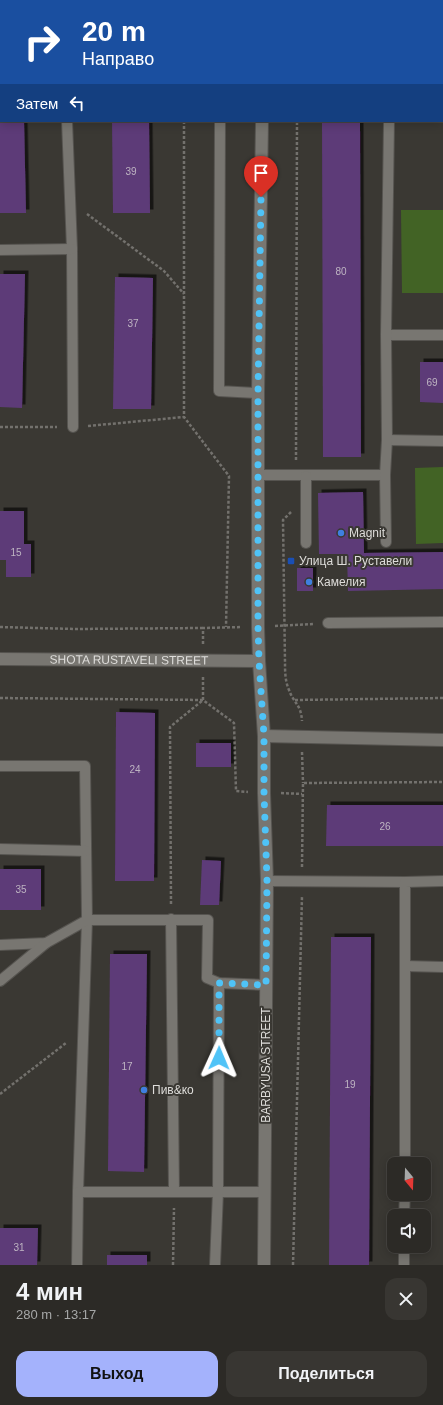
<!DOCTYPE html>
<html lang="ru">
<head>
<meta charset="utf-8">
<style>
  body { margin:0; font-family:Arial,sans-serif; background:#383632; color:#f1f3f6; height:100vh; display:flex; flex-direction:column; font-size:15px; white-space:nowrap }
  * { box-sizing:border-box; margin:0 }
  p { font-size:13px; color:#a6a7a7 }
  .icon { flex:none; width:22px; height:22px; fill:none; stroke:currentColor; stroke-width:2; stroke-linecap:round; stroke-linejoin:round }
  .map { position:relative; height:1265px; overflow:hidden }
  .sheet { display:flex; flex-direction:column; background:#2c2a26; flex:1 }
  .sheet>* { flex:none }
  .banner { position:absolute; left:0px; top:0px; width:443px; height:122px; box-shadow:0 2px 10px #0003,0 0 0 1px #484643; background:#1a4fa0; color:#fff; overflow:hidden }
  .needle { width:26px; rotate:161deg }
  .fabs { position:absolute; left:387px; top:1157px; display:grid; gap:8px }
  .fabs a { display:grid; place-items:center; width:44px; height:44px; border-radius:8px; background:#2c2a26; box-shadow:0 2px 10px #0003,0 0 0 1px #484643; font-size:20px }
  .pin { position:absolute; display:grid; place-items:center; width:34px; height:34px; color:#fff; margin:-41px -17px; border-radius:50% 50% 50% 0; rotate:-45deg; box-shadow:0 0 4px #0007 }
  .pin .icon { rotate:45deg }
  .me { position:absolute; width:44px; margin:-22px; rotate:1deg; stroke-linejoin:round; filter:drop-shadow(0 0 3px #0008) }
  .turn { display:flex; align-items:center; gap:14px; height:84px; padding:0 16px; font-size:18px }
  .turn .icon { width:52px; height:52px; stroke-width:2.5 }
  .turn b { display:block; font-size:28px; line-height:34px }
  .then { display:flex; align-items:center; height:38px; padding:0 16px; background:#0003; gap:8px; font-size:15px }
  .round { display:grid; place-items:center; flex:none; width:42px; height:42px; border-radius:12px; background:#383632 }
  .overview { display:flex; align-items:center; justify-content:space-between; height:68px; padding:0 16px }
  h1 { font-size:24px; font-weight:600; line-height:30px }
  .cta { display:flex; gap:8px; margin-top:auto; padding:8px 16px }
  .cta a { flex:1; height:46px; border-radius:12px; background:#a4b2fc; color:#111; font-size:16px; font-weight:600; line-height:46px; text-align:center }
  .cta a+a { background:#383632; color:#f1f3f6 }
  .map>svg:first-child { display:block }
</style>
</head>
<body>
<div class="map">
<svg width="443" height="1265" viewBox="0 0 443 1265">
  <defs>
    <filter id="shadow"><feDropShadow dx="3.5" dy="-3.5" stdDeviation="0" flood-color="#0009"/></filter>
  </defs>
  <rect width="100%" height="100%" fill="#3a3833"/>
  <path fill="#433f34" d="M0 0H60V1H1V62H0Z"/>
  <g fill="#426325">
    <path d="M401 210H443V293H402Z"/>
    <path d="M443 467V543L416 544 415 468Z"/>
  </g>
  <g fill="#5d3b78" filter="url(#shadow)">
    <path d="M0 121H24L26 213H0Z"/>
    <path d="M112 121H149L150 213H113Z"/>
    <path d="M322 121H360L361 457H323Z"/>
    <path d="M0 274H25L22 408 0 407Z"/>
    <path d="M115 277 153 278 151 409H113Z"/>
    <path d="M420 362H443V403L420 402Z"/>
    <path d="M363 492 364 553 443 552V589L348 591 347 554H319L318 493Z"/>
    <path d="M0 511H24V544H31V577H6V560H0Z"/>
    <rect x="297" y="568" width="16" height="23"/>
    <path d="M116 712 155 713 154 881H115Z"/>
    <rect x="196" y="743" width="35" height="24"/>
    <path d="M327 805H443V846H326Z"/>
    <path d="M202 860 221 861 219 905H200Z"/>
    <rect x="0" y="869" width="41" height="41"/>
    <path d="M331 937H371L369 1265H329Z"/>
    <path d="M110 954H147L144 1172 108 1171Z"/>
    <path d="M0 1228H38L37 1265H0Z"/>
    <rect x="107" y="1255" width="40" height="10"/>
  </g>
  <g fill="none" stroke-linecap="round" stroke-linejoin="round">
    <g stroke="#565450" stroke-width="12">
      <g id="service">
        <path d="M29 0V1"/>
        <path d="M68 1V0"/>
        <path d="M391 1V0"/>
        <path d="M67 121 72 249 73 427"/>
        <path d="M220 121 219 391 258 393"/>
        <path d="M0 250 72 249"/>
        <path d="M386 335H443"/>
        <path d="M387 440 443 441"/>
        <path d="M258 475H385"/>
        <path d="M306 476V543"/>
        <path d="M386 542 385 475 387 440 386 335 389 121"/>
        <path d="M328 623 443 622"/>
        <path d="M0 766H85L87 920 78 1192 77 1265"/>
        <path d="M0 849 86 851"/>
        <path d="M267 881 405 882"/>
        <path d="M171 919 174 1191"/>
        <path d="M0 945 46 943 87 920H208L207 978 219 983 266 985"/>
        <path d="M405 966 443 967"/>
        <path d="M0 981 46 943"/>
        <path d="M405 1164V882L443 881"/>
        <path d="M78 1192H265"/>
        <path d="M404 1216 405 1194"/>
        <path d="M215 1265 218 1192 219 983"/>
        <path d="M404 1265V1246"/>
      </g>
    </g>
    <g stroke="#565450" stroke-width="14">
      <g id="tertiary">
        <path d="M263 1V0"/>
        <path d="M262 121 258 393V627L259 661 264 736V793L267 881 264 1265"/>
        <path id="s1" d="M0 659 259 661"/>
        <path d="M264 736 443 740"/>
      </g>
    </g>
    <g stroke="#73716d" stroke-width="2.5" stroke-dasharray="3 2" stroke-linecap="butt">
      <path d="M177 0V1"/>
      <path d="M236 0V1"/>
      <path d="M184 1 185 0"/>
      <path d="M297 1V0"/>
      <path d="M184 121V417L229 476 226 627"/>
      <path d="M87 214 164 271 184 294"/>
      <path d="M88 426 184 417"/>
      <path d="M0 427H57"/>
      <path d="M296 460 297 121"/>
      <path d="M291 512 283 520 285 662C285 671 285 681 289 690 294 704 301 704 302 721"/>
      <path d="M275 626 314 624"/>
      <path d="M0 627 75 629 203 628"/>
      <path d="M203 644V628L242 627"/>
      <path d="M0 698 203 700 234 723 236 791 248 792"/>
      <path d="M203 700V677"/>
      <path d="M295 700 443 698"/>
      <path d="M302 752 303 783"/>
      <path d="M281 793 302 794"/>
      <path d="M302 867 303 783 443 782"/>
      <path d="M171 904 170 727 203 700"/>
      <path d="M0 1094 66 1043"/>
      <path d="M173 1265 174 1208"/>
      <path d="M293 1265 302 896"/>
    </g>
    <use href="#service" stroke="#787671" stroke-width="10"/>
    <use href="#tertiary" stroke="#787671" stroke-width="12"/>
  </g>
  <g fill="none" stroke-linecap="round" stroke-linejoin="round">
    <path stroke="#4fc3f7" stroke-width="7" stroke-dasharray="0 12.6" d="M219 1058V983L266 985 267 881 264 793V736L259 661 258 626V393L261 197"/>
  </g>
  <g fill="#3f7fe0" stroke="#3a3833" stroke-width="1.5">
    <circle cx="341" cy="533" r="4"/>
    <circle cx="309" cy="582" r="4"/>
    <circle cx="144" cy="1090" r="4"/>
  </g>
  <rect fill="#1a4fb4" stroke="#3a3833" stroke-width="1.5" x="287" y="557" width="8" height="8" rx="2"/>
  <g text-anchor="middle" stroke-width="4" stroke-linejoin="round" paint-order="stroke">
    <g font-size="10" fill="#beb4c2">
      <text x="131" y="175">39</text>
      <text x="341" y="275">80</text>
      <text x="133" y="327">37</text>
      <text x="432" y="386">69</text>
      <text x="16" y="556">15</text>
      <text x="135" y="773">24</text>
      <text x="385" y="830">26</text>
      <text x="21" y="893">35</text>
      <text x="127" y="1070">17</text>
      <text x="350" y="1088">19</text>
      <text x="19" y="1251">31</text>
    </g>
    <g font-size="12" fill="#deddda" stroke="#3a3833" text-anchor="start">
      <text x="349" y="537">Magnit</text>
      <text x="299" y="565">Улица Ш. Руставели</text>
      <text x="317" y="586">Камелия</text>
      <text x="152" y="1094">Пив&amp;ко</text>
    </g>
    <g font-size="12" fill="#deddda" stroke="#3a3833">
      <text dy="4" stroke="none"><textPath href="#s1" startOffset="129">SHOTA RUSTAVELI STREET</textPath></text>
      <text transform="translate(266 1065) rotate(-90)" y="4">BARBYUSA STREET</text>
    </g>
  </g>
</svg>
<div class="fabs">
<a><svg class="needle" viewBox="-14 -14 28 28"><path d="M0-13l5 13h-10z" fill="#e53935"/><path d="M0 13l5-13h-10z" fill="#a6a7a7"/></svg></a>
<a><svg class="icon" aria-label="sound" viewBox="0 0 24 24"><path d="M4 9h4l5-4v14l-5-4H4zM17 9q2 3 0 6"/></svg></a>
</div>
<div class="pin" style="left:261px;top:197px;background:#d93025"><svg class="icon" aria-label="arrive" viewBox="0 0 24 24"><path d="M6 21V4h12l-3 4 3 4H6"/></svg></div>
<svg class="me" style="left:219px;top:1058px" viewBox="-20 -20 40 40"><path d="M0-17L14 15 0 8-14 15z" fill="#4fc3f7" stroke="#fff" stroke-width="4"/></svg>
<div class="banner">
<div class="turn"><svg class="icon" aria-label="right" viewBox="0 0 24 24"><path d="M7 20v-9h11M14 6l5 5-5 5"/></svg><div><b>20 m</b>Направо</div></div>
<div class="then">Затем<svg class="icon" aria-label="left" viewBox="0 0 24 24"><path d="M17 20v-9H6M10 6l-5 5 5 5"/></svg></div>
</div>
</div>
<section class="sheet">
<div class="overview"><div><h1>4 мин</h1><p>280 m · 13:17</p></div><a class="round"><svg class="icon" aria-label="close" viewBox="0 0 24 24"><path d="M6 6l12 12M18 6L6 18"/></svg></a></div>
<div class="cta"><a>Выход</a><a>Поделиться</a></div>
</section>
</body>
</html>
